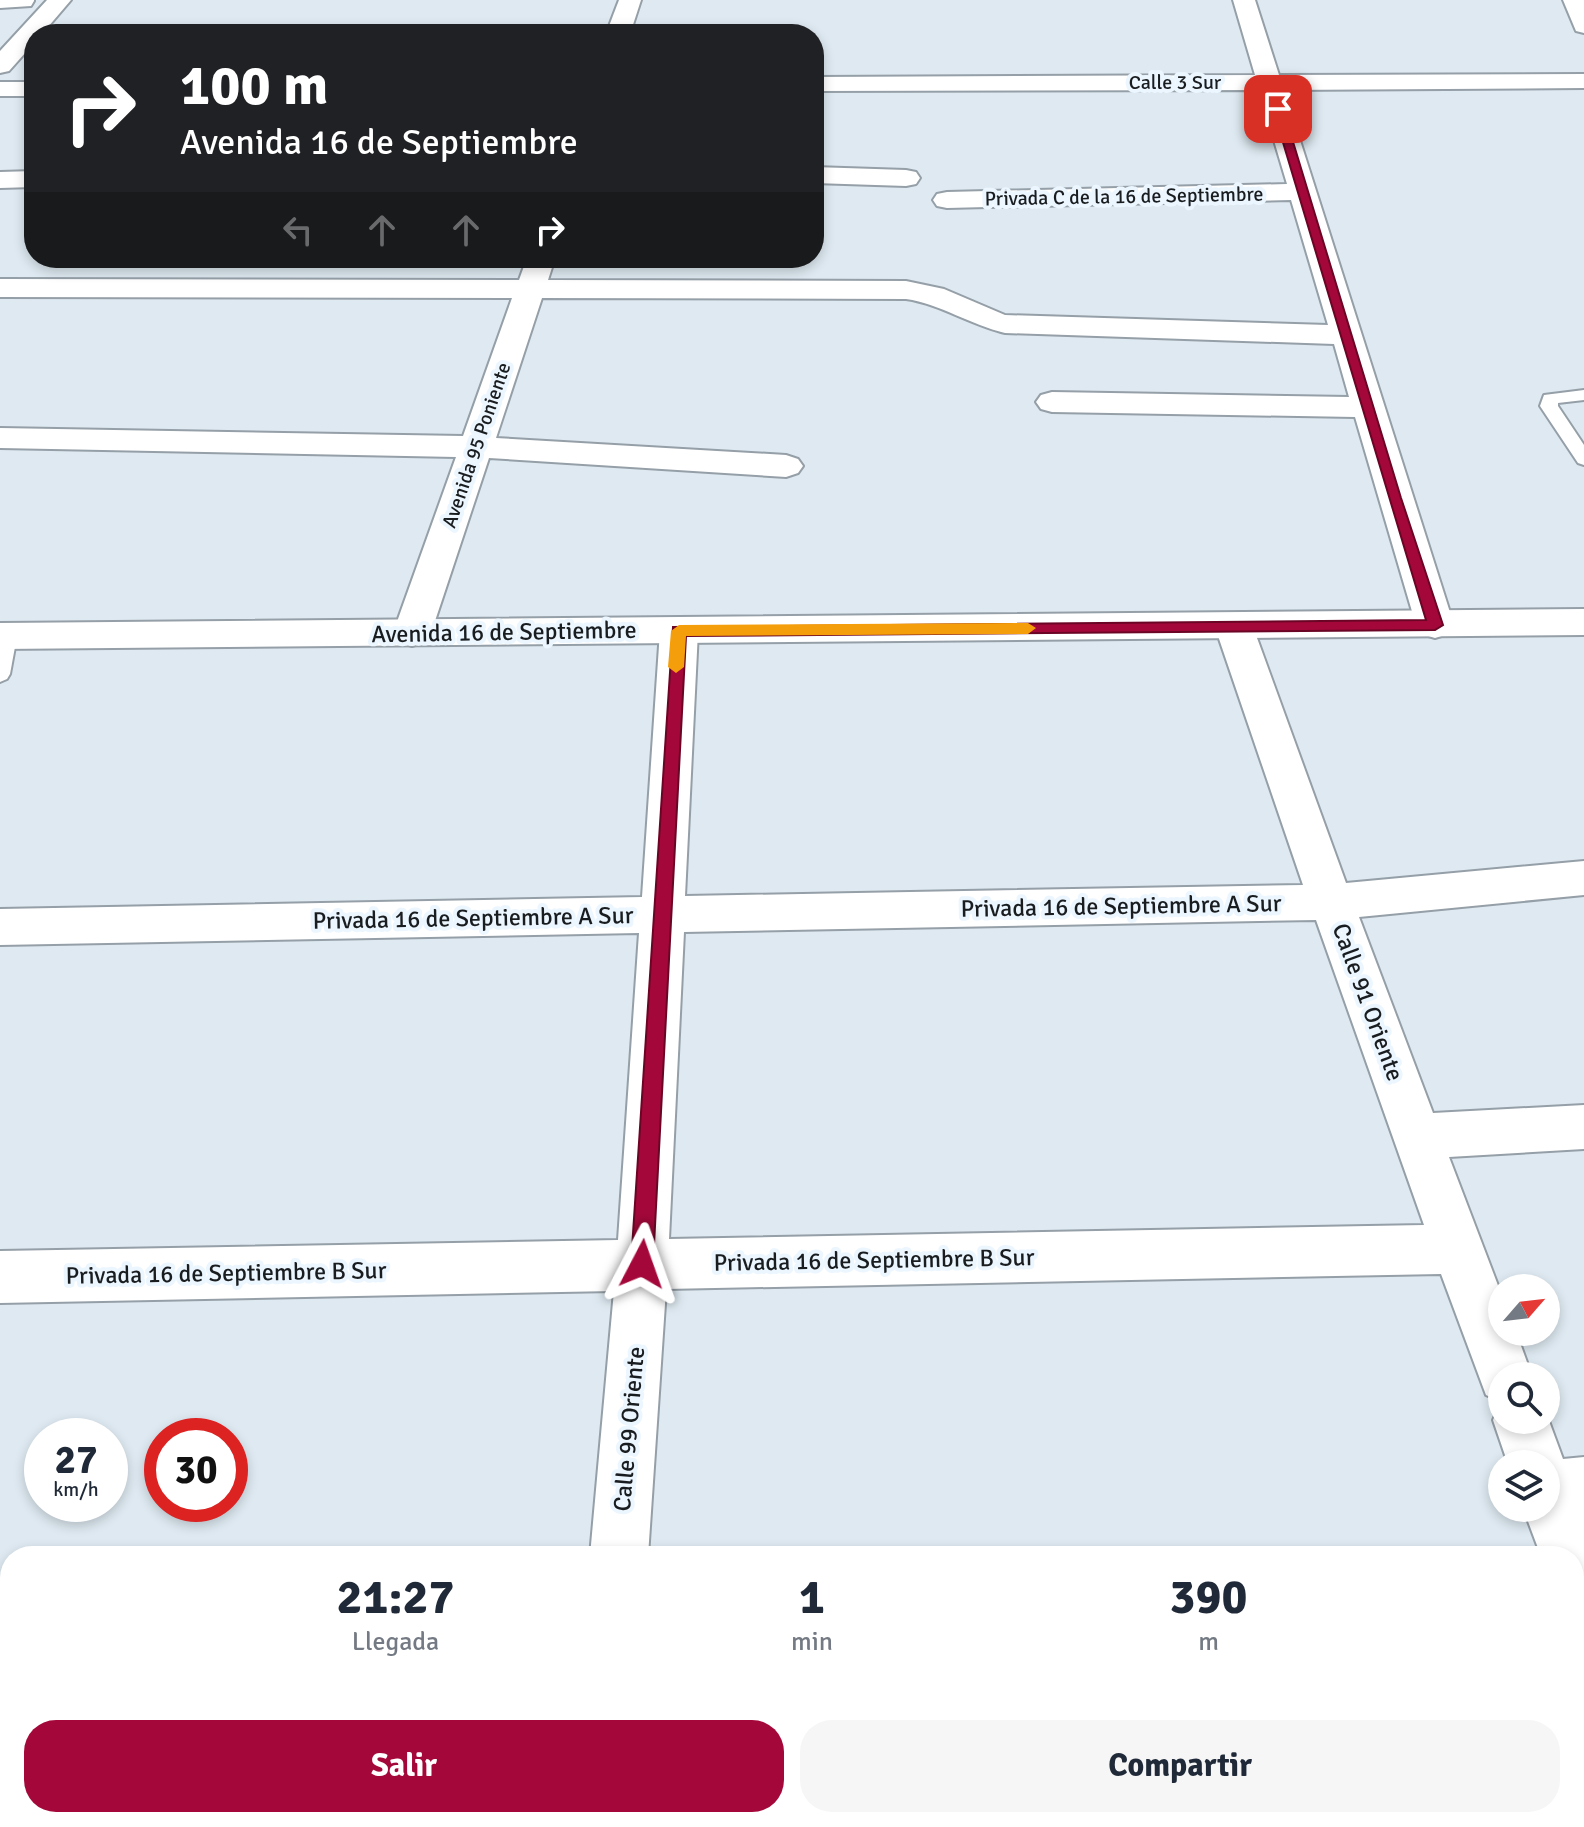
<!DOCTYPE html>
<html lang="es">
<head>
<meta charset="utf-8">
<style>
  body { margin:0; font-family:Signika,sans-serif; background:#f6f6f7; color:#1f2937; height:100vh; display:flex; flex-direction:column; font-size:30px; white-space:nowrap }
  * { box-sizing:border-box; margin:0 }
  p { font-size:26px; color:#747a83 }
  .icon { flex:none; width:44px; height:44px; fill:none; stroke:currentColor; stroke-width:2; stroke-linecap:round; stroke-linejoin:round }
  .map { position:relative; flex:1; overflow:hidden }
  .panel { position:absolute; left:0px; top:1546px; width:1584px; height:282px; display:flex; flex-direction:column; background:#fff; border-radius:32px 32px 0 0; box-shadow:0 4px 12px #0003 }
  .panel>* { flex:none }
  .guide { position:absolute; left:24px; top:24px; width:800px; height:244px; border-radius:32px; box-shadow:0 4px 12px #0003; background:#202124; color:#fff; overflow:hidden }
  .needle { width:52px; rotate:62deg }
  .tools { position:absolute; left:1488px; top:1274px; display:grid; gap:16px }
  .tools a { display:grid; place-items:center; width:72px; height:72px; border-radius:50%; background:#fff; box-shadow:0 4px 12px #0003; font-size:40px }
  .speed { position:absolute; left:24px; top:1418px; display:flex; gap:16px; font-size:40px; font-weight:700; text-align:center }
  .speed>* { display:grid; place-content:center; width:104px; height:104px; border-radius:50%; background:#fff; box-shadow:0 4px 12px #0003; line-height:1 }
  .speed small { font-size:20px; font-weight:400 }
  .speed .limit { border:12px solid #d22; background:#fff; color:#111 }
  .pin { position:absolute; display:grid; place-items:center; width:68px; height:68px; color:#fff; margin:-34px; border-radius:16px; box-shadow:0 4px 12px #0006 }
  .me { position:absolute; width:88px; margin:-44px; rotate:4deg; stroke-linejoin:round; filter:drop-shadow(0 0 6px #0008) }
  .turn { display:flex; align-items:center; gap:28px; height:168px; padding:0 24px; font-size:36px }
  .turn .icon { width:104px; height:104px; stroke-width:2.5 }
  .turn b { display:block; font-size:56px; line-height:68px }
  .lanes { display:flex; align-items:center; height:76px; padding:0 24px; background:#0003; justify-content:center; gap:40px; direction:ltr }
  .lanes .off { opacity:.35 }
  .eta { display:flex; justify-content:space-evenly; align-items:center; height:136px; text-align:center }
  .eta b { font-size:48px; font-weight:800; line-height:56px }
  .cta { display:flex; gap:16px; margin-top:auto; padding:16px 24px }
  .cta a { flex:1; height:92px; border-radius:32px; background:#a4083a; color:#fff; font-size:32px; font-weight:800; line-height:92px; text-align:center }
  .cta a+a { background:#f6f6f7; color:#1f2937 }
  .map>svg:first-child { display:block }
</style>
</head>
<body>
<div class="map">
<svg width="1584" height="1827" viewBox="0 0 1584 1827">
  <rect width="100%" height="100%" fill="#dee9f1"/>
  <g fill="none" stroke-linecap="round" stroke-linejoin="round">
    <g stroke="#959fa7" stroke-width="4">
      <g id="service">
        <path d="M1584 390V400L1558 403V406L1584 445V465L1578 463 1540 406 1544 395Z"/>
        <path d="M7 629 14 631 17 636 10 674 7 679 0 682V631Z"/>
      </g>
    </g>
    <g stroke="#959fa7" stroke-width="4">
      <g id="minor">
        <path d="M0 0H34V1L31 6 0 8Z"/>
        <path d="M47 0H71L42 34H34V43L9 71 0 73V51Z"/>
        <path d="M619 0H641L630 34H606Z"/>
        <path d="M1233 0H1255L1279 75 1584 74V88L1284 90 1454 625 1448 634 1435 638 1422 634 1416 625 1355 417 1052 412 1041 409 1036 402 1041 395 1052 392 1349 397 1334 344 1005 333C971 325 940 304 906 299L542 298 496 438 786 455 798 459 803 466 798 473 786 477 489 458 431 633 425 642 412 646 399 642 393 633 456 457 0 448V428L463 436 512 298 0 297V279L519 280 527 258H555L548 280 906 281 944 289 1005 315 1328 325 1291 200 947 208 937 206 933 200 937 194 947 192 1287 184 1259 90 814 91V77L1255 75Z"/>
        <rect x="0" y="82" width="34" height="14"/>
        <path d="M814 167 906 170 916 172 920 178 916 184 906 186 814 183Z"/>
        <path d="M34 171V187L0 188V172Z"/>
        <path d="M1234 614 1247 618 1253 627 1346 883 1584 861V895L1359 917 1433 1113 1584 1105V1149L1449 1157 1502 1296V1332H1516L1532 1376H1502V1420H1546V1413L1563 1459 1584 1457V1625L1574 1621V1556H1541L1523 1508H1546V1464H1508L1493 1420 1501 1402 1486 1395 1441 1274 666 1289 648 1556H590L614 1291 0 1303V1251L618 1240 639 933 0 945V909L642 897 660 631 666 622 679 618 692 622 698 631 685 896 1303 885 1215 627 1221 618ZM1316 920 1424 1225 669 1239 684 932Z"/>
        <path d="M1574 1762H1584V1826H1574L1554 1818H1574Z"/>
        <path d="M566 1818H630V1827H564Z"/>
        <path d="M1096 1818H1296L1293 1827H1092Z"/>
      </g>
    </g>
    <g stroke="#959fa7" stroke-width="4">
      <g id="secondary">
        <path d="M1563 0H1584V33L1576 31Z"/>
        <path d="M1584 609V635L0 649V623Z"/>
      </g>
    </g>
    <use href="#service" fill="#fff" fill-rule="evenodd"/>
    <use href="#minor" fill="#fff" fill-rule="evenodd"/>
    <use href="#secondary" fill="#fff" fill-rule="evenodd"/>
  </g>
  <path fill="#a4083a" stroke="#6b0526" stroke-width="2" d="M1278 106 1283 109 1401 498 1443 625 1435 630 686 636 653 1264 650 1271 642 1274 634 1271 631 1264 673 627 1426 620 1273 109Z"/>
  <path fill="#f59e0b" d="M1028 623 1036 628 1028 634 686 636 684 667 676 673 668 667 671 631 679 625Z"/>
  <g text-anchor="middle" stroke-width="8" stroke-linejoin="round" paint-order="stroke">
    <g font-size="20" fill="#191d20" stroke="#ecf6ff">
      <text x="1175" y="89">Calle 3 Sur</text>
      <text transform="translate(1124 196) rotate(-1)" y="7">Privada C de la 16 de Septiembre</text>
      <text transform="translate(476 445) rotate(-71)" y="7">Avenida 95 Poniente</text>
    </g>
    <g font-size="24" fill="#191d20" stroke="#ecf6ff">
      <text transform="translate(504 632) rotate(-1)" y="8">Avenida 16 de Septiembre</text>
      <text transform="translate(1121 906) rotate(-1)" y="8">Privada 16 de Septiembre A Sur</text>
      <text transform="translate(473 918) rotate(-1)" y="8">Privada 16 de Septiembre A Sur</text>
      <text transform="translate(1368 1002) rotate(70)" y="8">Calle 91 Oriente</text>
      <text transform="translate(874 1260) rotate(-1)" y="8">Privada 16 de Septiembre B Sur</text>
      <text transform="translate(226 1273) rotate(-1)" y="8">Privada 16 de Septiembre B Sur</text>
      <text transform="translate(629 1429) rotate(-85)" y="8">Calle 99 Oriente</text>
    </g>
  </g>
</svg>
<div class="tools">
<a><svg class="needle" viewBox="-14 -14 28 28"><path d="M0-13l5 13h-10z" fill="#e53935"/><path d="M0 13l5-13h-10z" fill="#747a83"/></svg></a>
<a><svg class="icon" aria-label="search" viewBox="0 0 24 24"><circle cx="10" cy="10" r="6"/><path d="M15 15l6 6"/></svg></a>
<a><svg class="icon" aria-label="layers" viewBox="0 0 24 24"><path d="M12 4l9 5-9 5-9-5zM3 14l9 5 9-5"/></svg></a>
</div>
<div class="speed"><div>27<small>km/h</small></div><div class="limit">30</div></div>
<div class="pin" style="left:1278px;top:109px;background:#d93025"><svg class="icon" aria-label="arrive" viewBox="0 0 24 24"><path d="M6 21V4h12l-3 4 3 4H6"/></svg></div>
<svg class="me" style="left:642px;top:1264px" viewBox="-20 -20 40 40"><path d="M0-17L14 15 0 8-14 15z" fill="#a4083a" stroke="#fff" stroke-width="4"/></svg>
<div class="guide">
<div class="turn"><svg class="icon" aria-label="right" viewBox="0 0 24 24"><path d="M7 20v-9h11M14 6l5 5-5 5"/></svg><div><b>100 m</b>Avenida 16 de Septiembre</div></div>
<div class="lanes"><svg class="icon off" aria-label="left" viewBox="0 0 24 24"><path d="M17 20v-9H6M10 6l-5 5 5 5"/></svg><svg class="icon off" aria-label="ahead" viewBox="0 0 24 24"><path d="M12 20V5M6 11l6-6 6 6"/></svg><svg class="icon off" aria-label="ahead" viewBox="0 0 24 24"><path d="M12 20V5M6 11l6-6 6 6"/></svg><svg class="icon" aria-label="right" viewBox="0 0 24 24"><path d="M7 20v-9h11M14 6l5 5-5 5"/></svg></div>
</div>
<section class="panel">
<div class="eta">
<div><b>21:27</b><p>Llegada</p></div>
<div><b>1</b><p>min</p></div>
<div><b>390</b><p>m</p></div>
</div>
<div class="cta"><a>Salir</a><a>Compartir</a></div>
</section>
</div>
</body>
</html>
